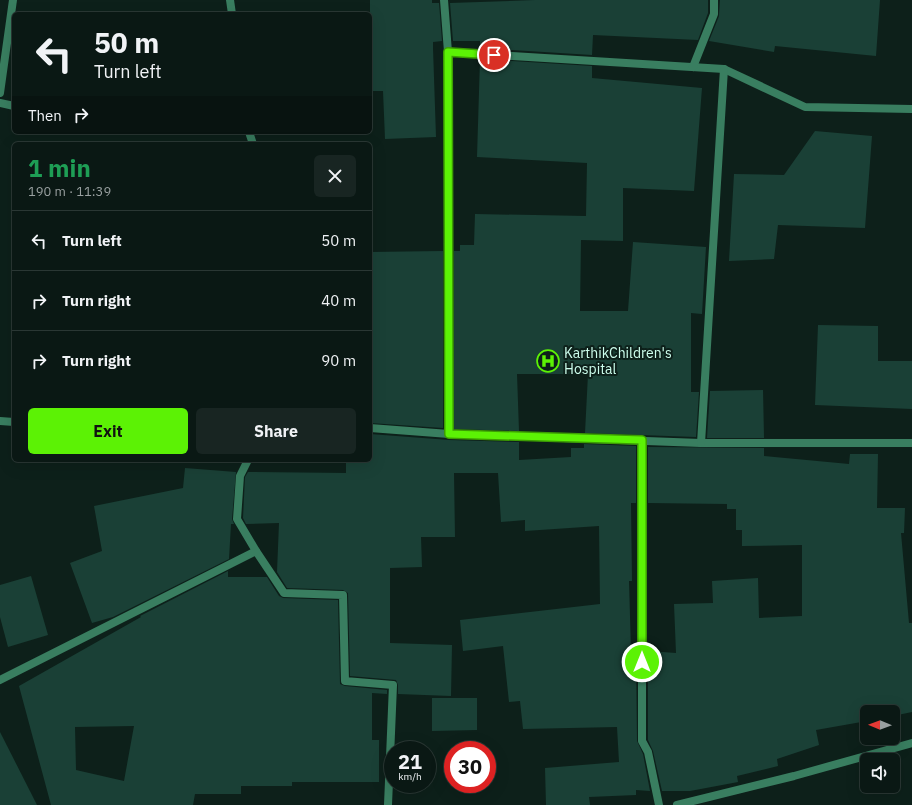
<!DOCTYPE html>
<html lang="en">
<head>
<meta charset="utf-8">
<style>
  body { margin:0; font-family:"IBM Plex Sans",sans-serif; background:#182522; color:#f1f3f6; height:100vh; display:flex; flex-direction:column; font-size:15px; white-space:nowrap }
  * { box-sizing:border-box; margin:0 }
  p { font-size:13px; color:#99a0a0 }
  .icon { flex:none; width:22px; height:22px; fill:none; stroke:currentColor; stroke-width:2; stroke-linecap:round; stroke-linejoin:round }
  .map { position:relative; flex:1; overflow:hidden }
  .panel { position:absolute; left:12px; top:142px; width:360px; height:320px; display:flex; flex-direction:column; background:#0a1814; border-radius:6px; box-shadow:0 4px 16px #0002,0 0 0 1px #2a3734 }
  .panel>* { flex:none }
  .banner { position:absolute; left:12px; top:12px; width:360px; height:122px; border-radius:6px; box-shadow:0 4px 16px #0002,0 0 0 1px #2a3734; background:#0a1814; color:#f1f3f6; overflow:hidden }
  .needle { width:26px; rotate:271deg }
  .fabs { position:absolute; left:860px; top:705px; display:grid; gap:8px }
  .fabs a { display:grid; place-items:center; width:40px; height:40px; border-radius:6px; background:#0a1814; box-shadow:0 4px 16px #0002,0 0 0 1px #2a3734; font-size:20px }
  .speed { position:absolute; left:384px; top:741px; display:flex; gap:8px; font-size:20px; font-weight:700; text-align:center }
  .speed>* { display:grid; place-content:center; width:52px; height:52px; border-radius:50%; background:#0a1814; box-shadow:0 4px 16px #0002,0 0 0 1px #2a3734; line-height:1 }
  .speed small { font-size:10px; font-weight:400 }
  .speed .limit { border:6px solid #d22; background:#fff; color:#111 }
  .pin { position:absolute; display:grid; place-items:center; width:34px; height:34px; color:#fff; margin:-17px; border:2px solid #fff; border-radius:50%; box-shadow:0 1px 4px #0007 }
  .me { position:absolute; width:44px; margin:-22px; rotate:0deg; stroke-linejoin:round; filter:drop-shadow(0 0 3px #0008) }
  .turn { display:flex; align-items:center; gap:14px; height:84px; padding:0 16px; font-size:18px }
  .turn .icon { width:52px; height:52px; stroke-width:2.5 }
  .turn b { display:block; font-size:28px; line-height:34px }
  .then { display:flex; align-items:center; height:38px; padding:0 16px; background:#0003; gap:8px; font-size:15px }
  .round { display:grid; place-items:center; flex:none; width:42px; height:42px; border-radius:6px; background:#182522 }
  .headline { display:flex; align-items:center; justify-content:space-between; height:68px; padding:0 16px }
  h1 { font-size:24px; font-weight:700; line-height:30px; color:#1e9e55 }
  .cta { display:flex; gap:8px; margin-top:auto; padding:8px 16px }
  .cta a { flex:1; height:46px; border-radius:6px; background:#5cf205; color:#111; font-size:16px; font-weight:700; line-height:46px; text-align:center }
  .cta a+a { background:#182522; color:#f1f3f6 }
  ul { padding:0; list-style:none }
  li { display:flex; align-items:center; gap:12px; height:60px; padding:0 16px; border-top:1px solid #2a3734 }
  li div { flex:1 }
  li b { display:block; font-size:15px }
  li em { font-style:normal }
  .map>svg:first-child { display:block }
</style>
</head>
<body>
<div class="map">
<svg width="912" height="805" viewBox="0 0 912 805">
  <rect width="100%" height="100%" fill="#0d201a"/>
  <g fill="#1a4036" fill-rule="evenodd">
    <path d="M370 0H432V3H439L442 41 433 42V48L436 137 385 139 383 91H370Z"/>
    <path d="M535 0H708V13L698 40 593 35 592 55 480 48V41H453L450 3Z"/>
    <path d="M720 0H880L876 56 775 46 774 52 709 41 719 16Z"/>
    <path d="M480 59 592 66V78L702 88 694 191 623 188V241L581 240 580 311H628L633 242 706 247 702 314 691 313V392H699L696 437 585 433 588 374H517L519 431 454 429V251H460V245H474L475 214 586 216 587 163 477 157Z"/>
    <path d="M815 131 872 136 865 228 778 225 774 259 729 261 734 174 784 175Z"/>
    <path d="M443 251V428L370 423V252Z"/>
    <path d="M818 325 878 326V361H912V409L815 405Z"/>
    <path d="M763 390 764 438H707L710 391Z"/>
    <path d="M370 434 449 440 519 442V460L571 457V448H584V444L636 446V503H631L632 581H629L631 651H636L637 741 643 754 650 791 636 790V795L589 797 590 805H546L545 768 619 762 617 727 523 729 520 701 509 702 503 646 463 651 460 620 600 604 599 526 525 531V520L501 522 498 473H454L455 537H421L422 567 390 568V643L452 645 451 696 398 694V685L396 680 350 676 348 593 343 590 287 588 277 572 279 523 246 524 243 518 245 477 248 472 346 473V460H370Z"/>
    <path d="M648 447 764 448V456L849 464 850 454H878L877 508H905L904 533H901L909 623H912V712L893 716V712H867V721L816 730 819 745 777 759 778 766 737 776 738 782 690 791H662L653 751 648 740V651L676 653 674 604 713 603 712 581 758 578 759 618 802 616V545L742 546V530H736V509H727V504L648 503Z"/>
    <path d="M185 468 236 472 232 519 234 524H231L229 559 113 617 92 623 70 563 102 551 94 506 183 488Z"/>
    <path d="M228 571V577H267L279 596 283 598 338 600 340 684 345 686 387 690V694L372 693V740H379V782H292V786H241V794H195L193 805H51L19 686 141 617 140 616ZM134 726 124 781 76 770 75 727Z"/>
    <path d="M31 576 48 635 8 647 0 617V585Z"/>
    <path d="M432 698H477V730L432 731Z"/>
    <path d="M0 732 37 805H0Z"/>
  </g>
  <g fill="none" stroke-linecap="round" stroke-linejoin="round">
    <g stroke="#397e60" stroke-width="8">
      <path d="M230 0 232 14"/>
      <path d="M444 0 448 52 449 434"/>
      <path d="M448 52 724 69 805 107 912 109"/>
      <path d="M693 67 714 14V0"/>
      <path d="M0 93 13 0"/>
      <path d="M0 103 14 106"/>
      <path d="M249 132 253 144"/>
      <path d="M0 421 14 422"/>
      <path d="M370 428 449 434 701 443H912"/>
      <path d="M642 440V741L648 752 659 805"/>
      <path d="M701 443 724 69"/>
      <path d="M256 551 284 593 343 595 345 681 393 685 388 805"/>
      <path d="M0 680 256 551 237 519 240 476 248 460"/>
      <path d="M677 805 794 776 912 743"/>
    </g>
  </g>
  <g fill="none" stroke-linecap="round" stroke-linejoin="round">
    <g stroke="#3c9d03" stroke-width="10">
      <path id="route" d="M494 55 448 52 449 434 642 440V662"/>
    </g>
    <use href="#route" stroke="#5cf205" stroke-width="7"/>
  </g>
  <defs>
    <g id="hospital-ring" transform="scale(1.15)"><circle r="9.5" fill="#0d201a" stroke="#5cf205" stroke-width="1.5"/><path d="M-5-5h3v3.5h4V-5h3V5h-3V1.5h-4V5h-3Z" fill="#5cf205"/></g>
  </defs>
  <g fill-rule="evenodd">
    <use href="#hospital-ring" x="548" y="361"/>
  </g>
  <g text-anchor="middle" stroke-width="4" stroke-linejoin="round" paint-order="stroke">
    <g font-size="14" fill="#cdfeed" stroke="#0d201a" text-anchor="start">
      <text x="564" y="358">KarthikChildren's<tspan x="564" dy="16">Hospital</tspan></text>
    </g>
  </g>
</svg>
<div class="fabs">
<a><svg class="needle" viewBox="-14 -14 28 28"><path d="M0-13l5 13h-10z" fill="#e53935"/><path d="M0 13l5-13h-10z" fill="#99a0a0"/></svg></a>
<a><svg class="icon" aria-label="sound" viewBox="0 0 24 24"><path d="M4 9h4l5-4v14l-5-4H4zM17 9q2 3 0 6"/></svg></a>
</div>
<div class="speed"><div>21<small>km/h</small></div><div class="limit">30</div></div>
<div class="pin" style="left:494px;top:55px;background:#d93025"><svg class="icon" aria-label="arrive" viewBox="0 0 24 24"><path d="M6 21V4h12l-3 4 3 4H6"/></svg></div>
<svg class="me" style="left:642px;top:662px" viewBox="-20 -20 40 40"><circle r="17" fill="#5cf205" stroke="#fff" stroke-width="3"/><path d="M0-11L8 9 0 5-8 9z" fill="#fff"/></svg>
<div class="banner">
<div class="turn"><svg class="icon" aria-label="left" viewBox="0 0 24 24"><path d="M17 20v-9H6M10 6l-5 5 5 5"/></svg><div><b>50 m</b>Turn left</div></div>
<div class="then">Then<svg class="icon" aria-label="right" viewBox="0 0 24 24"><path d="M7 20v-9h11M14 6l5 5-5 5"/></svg></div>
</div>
<section class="panel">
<div class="headline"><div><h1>1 min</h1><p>190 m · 11:39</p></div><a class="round"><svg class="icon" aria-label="close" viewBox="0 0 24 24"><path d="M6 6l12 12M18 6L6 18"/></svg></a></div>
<ul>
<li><svg class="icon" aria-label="left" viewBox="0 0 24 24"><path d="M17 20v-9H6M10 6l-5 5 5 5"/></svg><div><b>Turn left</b></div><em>50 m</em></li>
<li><svg class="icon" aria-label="right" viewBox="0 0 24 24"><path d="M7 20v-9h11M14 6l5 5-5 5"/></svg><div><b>Turn right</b></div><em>40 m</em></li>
<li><svg class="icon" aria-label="right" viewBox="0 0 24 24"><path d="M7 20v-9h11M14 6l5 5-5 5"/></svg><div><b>Turn right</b></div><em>90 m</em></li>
</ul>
<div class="cta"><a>Exit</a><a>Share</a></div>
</section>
</div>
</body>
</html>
